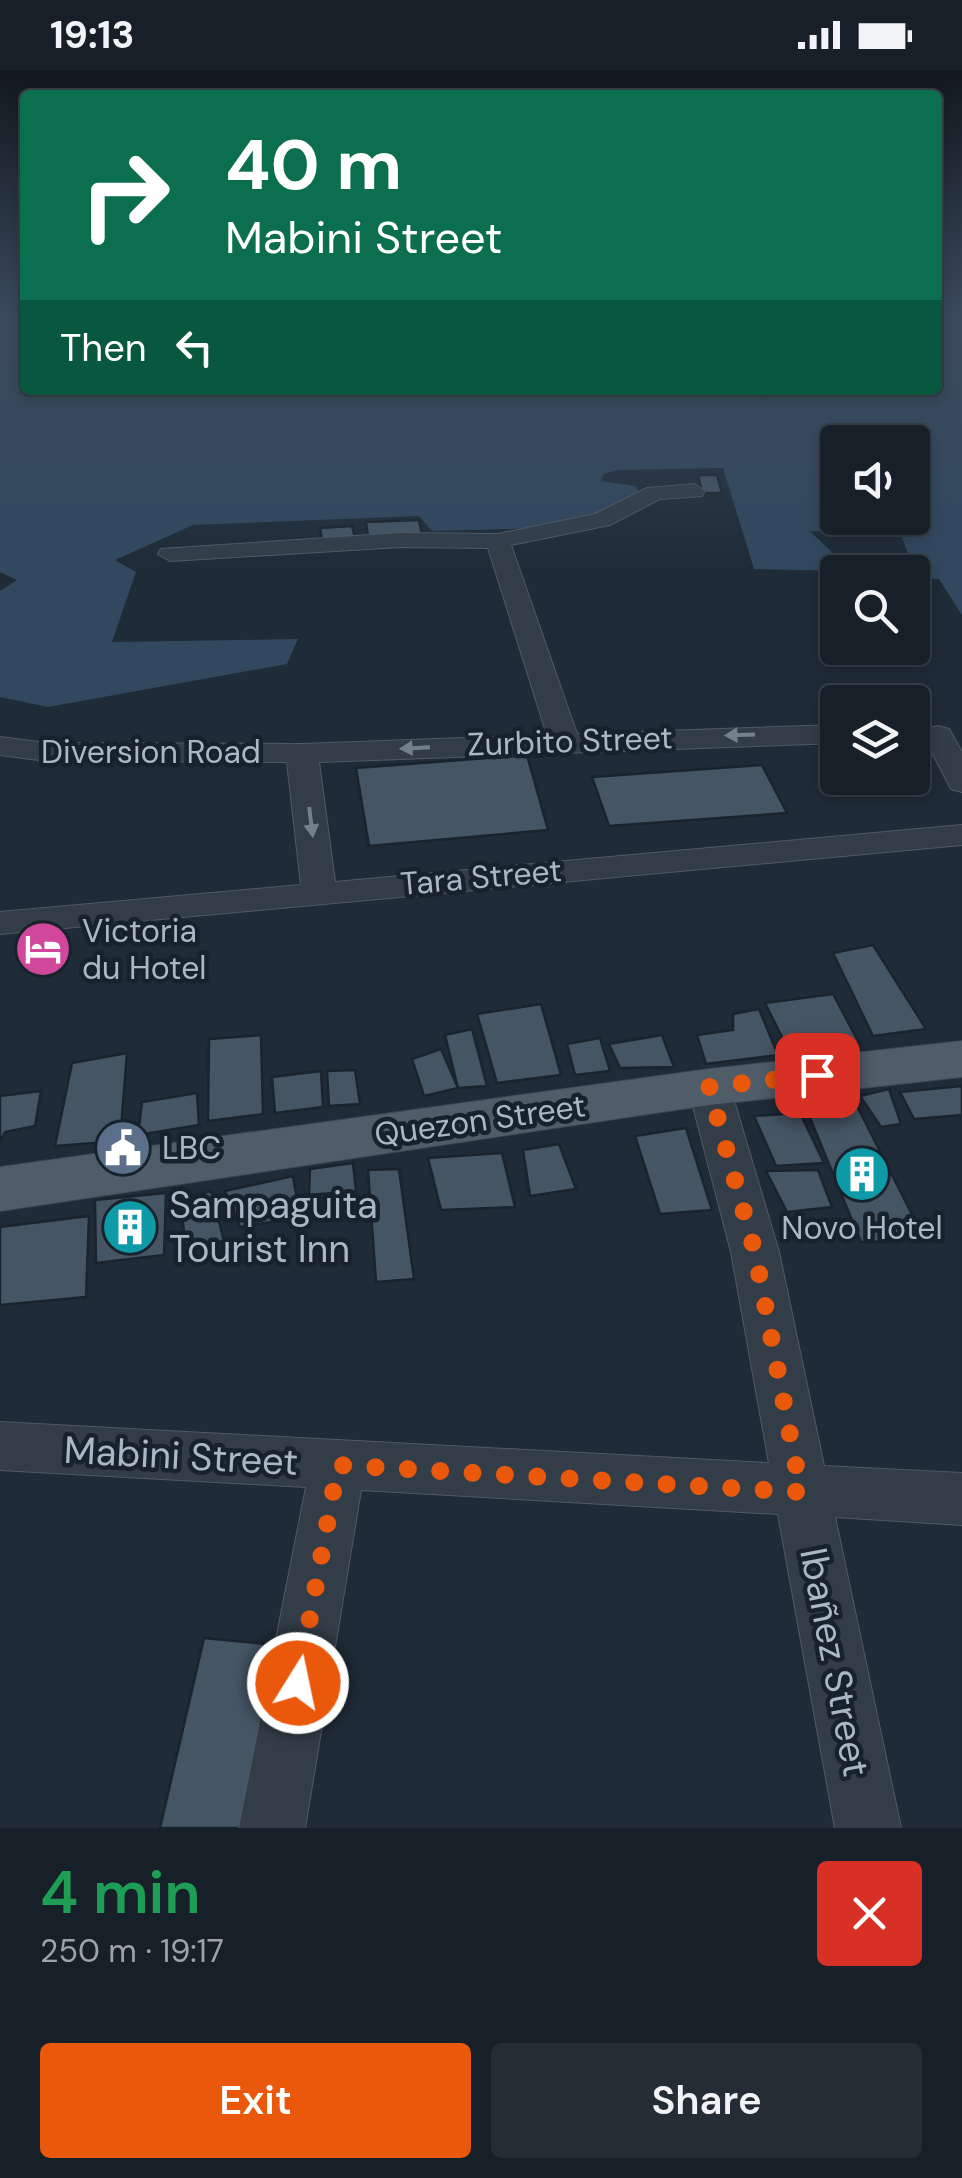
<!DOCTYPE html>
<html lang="en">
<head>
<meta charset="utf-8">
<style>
  body { margin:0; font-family:"DM Sans",sans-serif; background:#242d35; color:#f1f3f6; height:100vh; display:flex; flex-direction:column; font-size:38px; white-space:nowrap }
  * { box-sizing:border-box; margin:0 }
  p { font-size:32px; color:#9ea3a8 }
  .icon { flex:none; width:55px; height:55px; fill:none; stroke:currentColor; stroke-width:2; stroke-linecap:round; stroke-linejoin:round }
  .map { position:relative; height:1758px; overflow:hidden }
  .drawer { display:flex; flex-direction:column; background:#172029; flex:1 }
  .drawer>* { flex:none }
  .top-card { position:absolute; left:20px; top:20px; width:922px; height:305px; border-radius:10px; box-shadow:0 5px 15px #0003,0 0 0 2px #363e46; background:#0b6e4f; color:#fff; overflow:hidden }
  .tools { position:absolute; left:820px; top:355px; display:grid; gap:20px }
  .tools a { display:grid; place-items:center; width:110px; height:110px; border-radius:10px; background:#172029; box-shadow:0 5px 15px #0003,0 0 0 2px #363e46; font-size:50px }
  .pin { position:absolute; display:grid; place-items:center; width:85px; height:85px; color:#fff; margin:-42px; border-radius:20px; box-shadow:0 5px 15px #0006 }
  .me { position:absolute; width:110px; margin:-55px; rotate:10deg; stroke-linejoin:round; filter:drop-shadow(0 0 8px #0008) }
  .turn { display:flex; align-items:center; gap:35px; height:210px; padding:0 40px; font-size:45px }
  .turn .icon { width:130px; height:130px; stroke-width:2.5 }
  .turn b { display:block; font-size:70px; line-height:85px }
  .then { display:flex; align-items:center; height:95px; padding:0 40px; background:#0003; gap:20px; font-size:38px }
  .round { display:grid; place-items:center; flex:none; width:105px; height:105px; border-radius:10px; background:#242d35 }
  .summary { display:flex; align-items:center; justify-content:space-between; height:170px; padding:0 40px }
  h1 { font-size:60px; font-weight:600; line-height:75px; color:#1e9e55 }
  .cta { display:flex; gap:20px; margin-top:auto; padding:20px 40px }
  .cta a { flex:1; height:115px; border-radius:10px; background:#ea580c; color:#fff; font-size:40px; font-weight:600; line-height:115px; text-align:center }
  .cta a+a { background:#242d35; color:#f1f3f6 }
  .status { display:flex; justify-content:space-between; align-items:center; height:70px; padding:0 50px; background:#172029; direction:ltr }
  .status svg { height:28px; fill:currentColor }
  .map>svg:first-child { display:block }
</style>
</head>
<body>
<div class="status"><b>19:13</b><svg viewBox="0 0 49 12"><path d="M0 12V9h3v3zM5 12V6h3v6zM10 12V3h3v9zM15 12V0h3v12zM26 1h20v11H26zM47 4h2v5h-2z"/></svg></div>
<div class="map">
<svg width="962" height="1758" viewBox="0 0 962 1758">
  <rect width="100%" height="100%" fill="#1f2b37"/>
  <path fill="#31485f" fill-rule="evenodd" d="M0 248H25V320H938V248H962V545L939 509 916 508 901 464 810 461 851 501 754 499 723 398 617 400 604 404 601 411 635 416 642 425 605 446 544 458 432 461 419 446 193 455 115 490 136 502 112 572 298 569 287 594 48 637 0 627V521L17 510 0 502ZM838 372H912V448H838Z"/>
  <g fill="#465564" stroke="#1a242e" stroke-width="2.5">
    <path d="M698 405H717L722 423H702Z"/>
    <path d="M419 450 422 465 368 467 366 452Z"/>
    <path d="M352 456 355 467 322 470 320 458Z"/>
    <path d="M527 685 548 760 369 776 356 698Z"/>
    <path d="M912 686H920L930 706 912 707Z"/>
    <path d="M762 695 787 743 609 756 592 707Z"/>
    <path d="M873 875 926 959 873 966 833 883Z"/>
    <path d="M833 924 859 973 790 983 765 933Z"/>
    <path d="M541 934 561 1005 497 1013 477 944Z"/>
    <path d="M759 939 778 985 706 994 697 965 733 960V944Z"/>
    <path d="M472 959 487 1016 458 1018 445 965Z"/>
    <path d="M261 965 263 1044 208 1051 209 969Z"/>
    <path d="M662 965 674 997 620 998 609 974Z"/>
    <path d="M600 968 610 1001 575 1005 567 974Z"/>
    <path d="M441 979 458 1018 424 1026 412 989Z"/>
    <path d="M127 983 120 1071 55 1076 72 993Z"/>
    <path d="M355 1000 360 1034 329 1036 327 1001Z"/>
    <path d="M321 1001 323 1037 275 1043 272 1007Z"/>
    <path d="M962 1016V1045L914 1049 900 1022Z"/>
    <path d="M889 1019 901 1054 881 1057 860 1026Z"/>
    <path d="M41 1021 35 1056 5 1062 0 1072V1026Z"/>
    <path d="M197 1023 199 1055 138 1065 142 1032Z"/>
    <path d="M856 1034 925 1170 861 1172 806 1038Z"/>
    <path d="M800 1043 824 1093 776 1096 754 1046Z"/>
    <path d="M686 1058 712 1140 660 1144 635 1066Z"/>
    <path d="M559 1074 576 1119 530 1126 523 1080Z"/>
    <path d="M502 1083 515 1137 441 1140 428 1088Z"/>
    <path d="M353 1093 356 1121 309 1125 310 1099Z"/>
    <path d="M399 1099 414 1209 376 1212 368 1100Z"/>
    <path d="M818 1100 832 1137 787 1142 766 1101Z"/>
    <path d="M293 1106 300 1147 240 1157 225 1121Z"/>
    <path d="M211 1121 224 1171 186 1178 180 1129Z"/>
    <path d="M166 1123 164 1185 96 1193 95 1130Z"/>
    <path d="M89 1146 86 1227 0 1235V1157Z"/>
    <path d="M204 1568 276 1575 246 1758H160Z"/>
  </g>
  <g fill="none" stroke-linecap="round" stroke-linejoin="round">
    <g stroke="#505a66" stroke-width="2">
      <g id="minor">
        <path d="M694 414 705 421 702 426 660 429 610 455 511 475 577 664 838 655V673L319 692 335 812 962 755V775L0 864V842L301 815 287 692 47 691 0 685V667L47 673 302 674 547 665 488 478 401 477 170 491 158 484 161 479 401 463 498 464 595 444 647 418Z"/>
        <path d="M938 656 949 659 962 682V722L951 719 923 665 927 659Z"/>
        <path d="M709 1002 724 1007 730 1017 779 1182 824 1396 962 1403V1455L835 1447 901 1758H835L778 1444 361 1420 305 1758H239L306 1417 0 1400V1352L769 1393 731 1182 688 1017 694 1007Z"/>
      </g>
    </g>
    <g stroke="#3c4651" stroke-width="2">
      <path id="major" d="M962 971V1007L709 1035 0 1141V1097L709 999Z"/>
    </g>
    <use href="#minor" fill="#323d48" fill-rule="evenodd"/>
    <use href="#major" fill="#505c68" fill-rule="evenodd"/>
  </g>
  <defs><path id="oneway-solid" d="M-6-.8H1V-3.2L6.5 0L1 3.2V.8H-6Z" transform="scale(2.5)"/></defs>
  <g fill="#75808d">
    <use href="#oneway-solid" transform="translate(740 665) rotate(178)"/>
    <use href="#oneway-solid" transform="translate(415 678) rotate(177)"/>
    <use href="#oneway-solid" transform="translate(311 752) rotate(83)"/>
  </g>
  <linearGradient id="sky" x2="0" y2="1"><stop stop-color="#11181e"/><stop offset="0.5" stop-color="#3c4a5e"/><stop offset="1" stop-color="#3c4a5e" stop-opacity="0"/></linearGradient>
  <rect width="962" height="494" fill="url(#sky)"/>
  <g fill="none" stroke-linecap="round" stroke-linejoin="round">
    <path stroke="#ea580c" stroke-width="18" stroke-dasharray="0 32.4" d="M298 1613 338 1395 801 1422 755 1182 709 1017 817 1005"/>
  </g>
  <defs>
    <g id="hotel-disc" transform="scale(2.875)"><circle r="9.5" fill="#d1479c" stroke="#18222c"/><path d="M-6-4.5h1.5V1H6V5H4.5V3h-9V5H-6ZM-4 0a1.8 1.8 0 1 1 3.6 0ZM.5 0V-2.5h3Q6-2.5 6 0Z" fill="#fff"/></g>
    <g id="civic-disc" transform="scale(2.875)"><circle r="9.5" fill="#5c6f8a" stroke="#18222c"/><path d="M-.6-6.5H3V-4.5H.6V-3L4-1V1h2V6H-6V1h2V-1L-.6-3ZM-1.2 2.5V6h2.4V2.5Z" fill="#fff"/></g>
    <g id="building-disc" transform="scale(2.875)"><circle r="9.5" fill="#0f9aa8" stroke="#18222c"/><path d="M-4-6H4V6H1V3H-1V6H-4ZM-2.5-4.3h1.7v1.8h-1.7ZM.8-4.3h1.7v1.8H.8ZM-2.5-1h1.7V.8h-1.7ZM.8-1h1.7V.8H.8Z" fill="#fff"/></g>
  </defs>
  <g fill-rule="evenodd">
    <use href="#hotel-disc" x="43" y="879"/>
    <use href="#civic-disc" x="123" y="1078"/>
    <use href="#building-disc" x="862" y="1104"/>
    <use href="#building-disc" x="130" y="1157"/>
  </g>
  <g text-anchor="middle" stroke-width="9" stroke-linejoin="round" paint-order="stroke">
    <g font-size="32" fill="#acb7c5" stroke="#18222c">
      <text transform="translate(570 671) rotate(-2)" y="11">Zurbito Street</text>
      <text x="151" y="693">Diversion Road</text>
      <text transform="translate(481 807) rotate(-5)" y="11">Tara Street</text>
      <text transform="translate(480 1050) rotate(-8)" y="11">Quezon Street</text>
    </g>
    <g font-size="32" fill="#acb7c5" stroke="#18222c" text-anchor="start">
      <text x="82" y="872">Victoria<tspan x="82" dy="37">du Hotel</tspan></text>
      <text x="162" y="1089">LBC</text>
      <text x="862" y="1169" text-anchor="middle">Novo Hotel</text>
    </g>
    <g font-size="38" fill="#acb7c5" stroke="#18222c" text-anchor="start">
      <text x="169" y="1148">Sampaguita<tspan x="169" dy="44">Tourist Inn</tspan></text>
    </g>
    <g font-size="38" fill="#acb7c5" stroke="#18222c">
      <text transform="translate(181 1386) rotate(3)" y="13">Mabini Street</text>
      <text transform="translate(835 1592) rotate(79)" y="13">Ibañez Street</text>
    </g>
  </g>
</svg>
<div class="tools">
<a><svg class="icon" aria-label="sound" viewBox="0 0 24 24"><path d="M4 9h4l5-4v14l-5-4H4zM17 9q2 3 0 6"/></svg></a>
<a><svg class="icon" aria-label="search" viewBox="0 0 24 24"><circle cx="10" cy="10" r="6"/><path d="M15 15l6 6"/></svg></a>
<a><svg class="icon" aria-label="layers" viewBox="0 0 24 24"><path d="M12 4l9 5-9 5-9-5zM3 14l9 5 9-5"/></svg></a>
</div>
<div class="pin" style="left:817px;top:1005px;background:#d93025"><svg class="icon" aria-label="arrive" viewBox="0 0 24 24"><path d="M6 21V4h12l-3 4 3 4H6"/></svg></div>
<svg class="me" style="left:298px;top:1613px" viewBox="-20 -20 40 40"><circle r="17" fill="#ea580c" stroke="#fff" stroke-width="3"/><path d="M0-11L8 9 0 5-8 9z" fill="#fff"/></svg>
<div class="top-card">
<div class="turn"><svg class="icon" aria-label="right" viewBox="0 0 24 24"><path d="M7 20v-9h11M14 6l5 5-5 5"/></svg><div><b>40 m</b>Mabini Street</div></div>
<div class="then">Then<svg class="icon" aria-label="left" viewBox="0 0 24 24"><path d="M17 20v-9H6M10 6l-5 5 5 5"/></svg></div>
</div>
</div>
<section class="drawer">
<div class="summary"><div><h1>4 min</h1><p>250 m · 19:17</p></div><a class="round" style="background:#d93025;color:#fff"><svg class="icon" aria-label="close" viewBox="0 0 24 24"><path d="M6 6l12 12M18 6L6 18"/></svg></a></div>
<div class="cta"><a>Exit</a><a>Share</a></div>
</section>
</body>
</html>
